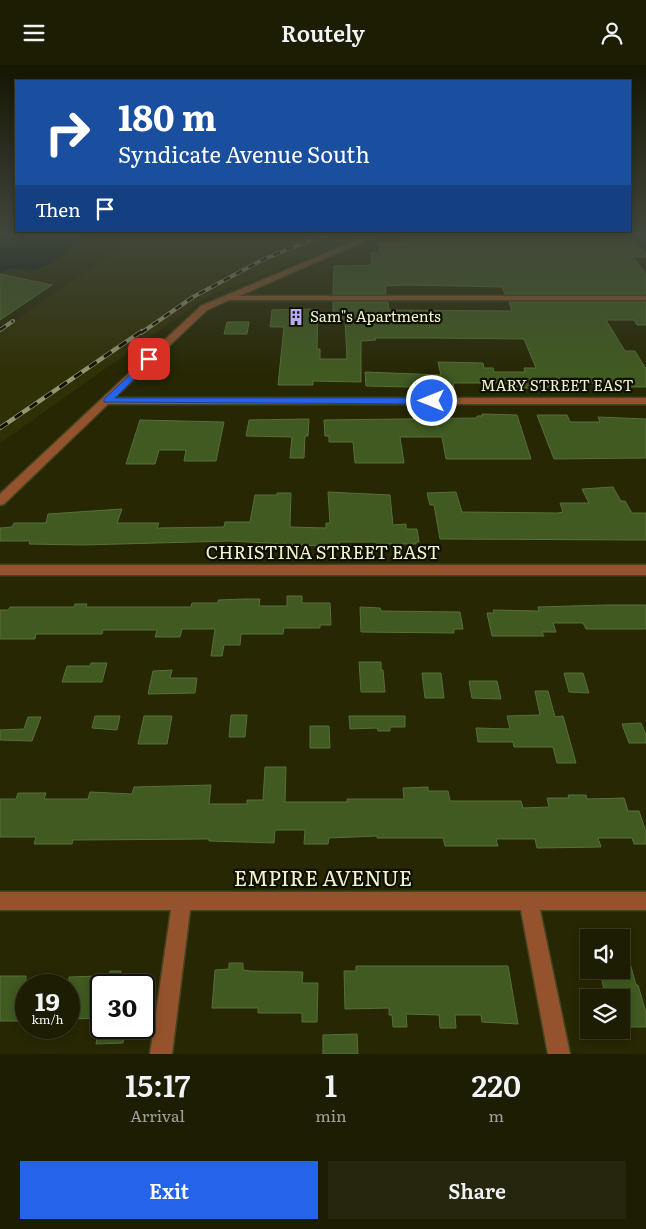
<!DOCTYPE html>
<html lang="en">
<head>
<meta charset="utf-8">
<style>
  body { margin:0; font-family:Literata,serif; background:#25260d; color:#f1f3f6; height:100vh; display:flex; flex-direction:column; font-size:19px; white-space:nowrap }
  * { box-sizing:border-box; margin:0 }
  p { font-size:16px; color:#a0a29a }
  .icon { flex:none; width:28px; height:28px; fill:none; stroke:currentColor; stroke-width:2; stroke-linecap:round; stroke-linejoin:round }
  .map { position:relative; height:989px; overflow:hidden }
  .drawer { display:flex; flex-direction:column; background:#1d1d03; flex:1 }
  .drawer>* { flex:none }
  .hud { position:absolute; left:15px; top:15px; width:616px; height:152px; border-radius:0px; box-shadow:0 2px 8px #0003,0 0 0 1px #3b3b25; background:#1a4fa0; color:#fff; overflow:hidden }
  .fabs { position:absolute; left:580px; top:864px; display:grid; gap:10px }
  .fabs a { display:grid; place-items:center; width:50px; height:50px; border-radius:0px; background:#1d1d03; box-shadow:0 2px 8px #0003,0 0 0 1px #3b3b25; font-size:25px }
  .speed { position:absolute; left:15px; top:909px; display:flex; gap:10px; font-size:25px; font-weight:700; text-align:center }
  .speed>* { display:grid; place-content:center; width:65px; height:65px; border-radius:50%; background:#1d1d03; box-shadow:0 2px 8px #0003,0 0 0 1px #3b3b25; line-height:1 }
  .speed small { font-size:12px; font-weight:400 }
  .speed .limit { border:2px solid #111; border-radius:8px; background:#fff; color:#111 }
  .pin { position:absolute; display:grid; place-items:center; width:42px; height:42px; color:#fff; margin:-21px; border-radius:10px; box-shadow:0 2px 8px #0006 }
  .me { position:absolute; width:55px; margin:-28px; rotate:270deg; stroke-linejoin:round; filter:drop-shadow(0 0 4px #0008) }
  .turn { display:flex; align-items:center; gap:18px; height:105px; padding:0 20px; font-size:22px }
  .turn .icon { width:65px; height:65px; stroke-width:2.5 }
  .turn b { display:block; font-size:35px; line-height:42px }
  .then { display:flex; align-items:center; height:48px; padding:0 20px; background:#0003; gap:10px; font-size:19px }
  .eta { display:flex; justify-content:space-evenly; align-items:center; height:85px; text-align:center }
  .eta b { font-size:30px; font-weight:600; line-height:35px }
  .cta { display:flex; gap:10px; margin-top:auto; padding:10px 20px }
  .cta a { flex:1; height:58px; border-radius:0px; background:#2563eb; color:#fff; font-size:20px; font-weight:600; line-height:58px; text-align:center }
  .cta a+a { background:#25260d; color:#f1f3f6 }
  header { display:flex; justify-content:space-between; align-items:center; height:65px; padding:0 20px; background:#1d1d03; font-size:22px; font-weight:600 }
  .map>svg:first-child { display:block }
</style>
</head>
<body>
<header><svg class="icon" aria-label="menu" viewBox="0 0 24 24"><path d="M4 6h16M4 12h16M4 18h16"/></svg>Routely<svg class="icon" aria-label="person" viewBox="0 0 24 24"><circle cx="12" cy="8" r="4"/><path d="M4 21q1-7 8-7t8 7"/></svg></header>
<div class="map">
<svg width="646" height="989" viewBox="0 0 646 989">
  <rect width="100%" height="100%" fill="#272704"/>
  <path fill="#303006" d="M139 170H367L210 230 0 378V266Z"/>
  <path fill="#02141e" d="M0 170H89C77 180 53 200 37 204 23 208 15 198 0 208Z"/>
  <g fill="#405a21" stroke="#567037">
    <path d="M405 171 632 172 646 189V192H633L646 209V229H505L502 222 407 220 385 221 386 229H333L334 201 372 200 371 188H380L378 178H406Z"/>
    <path d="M0 209 52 220 0 255Z"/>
    <path d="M333 237H388L389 245 512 246 509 237H646V260H637L634 255H606L625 286H635L646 304V322H630L627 318H579L578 315 550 316 552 321H547L548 323H523L517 322 516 319 497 318H453L454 323 366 321 365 307 441 310 438 297 483 298 484 303H493L494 307H525L524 303H536L524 274 433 273H375L376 275 361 276V317L313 316V320H278L284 262H270L272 245 318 244 317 284H320V294H347L345 254H333Z"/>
    <path d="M227 257H249L247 269H224Z"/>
    <path d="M482 349 517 350 531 394H446L442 372H400L404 398H355L353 377H329V371H325L324 355 477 353V351H482Z"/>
    <path d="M537 350H567L570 357H600L598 352 646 354V393L554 394Z"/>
    <path d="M309 354 308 371H305L304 393H290L292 372 246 371 249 355Z"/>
    <path d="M140 355 224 357 216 396H184L186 385H159L155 399H126Z"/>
    <path d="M613 422 621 436H625L632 448H646V475L440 474 434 440H430L427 428 456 427 462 447 558 448 563 447 560 438H589L582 424Z"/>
    <path d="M328 427 390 430 393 460 406 459V464H417L419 477H416V479H378L375 477H339V481H320L230 476 83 480 29 479 30 476H0V463L12 462 14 458H46L48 449 122 444 117 458H159L157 463 224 462 225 457H250L255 430H277V428H291L290 462 326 463V458H330Z"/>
    <path d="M287 531H302V538H330L331 560H320V563H284L283 569H241L240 580H224L222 591H211L215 564H182L180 572H155L157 565H103L102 569H36L35 574H0V545H8L10 542H74L75 539H87L86 542H191L192 538H218V535L244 534H260L259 541H287Z"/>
    <path d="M605 540H646V564H586L583 558H553L556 567H542L544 571H492L487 548H494L493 545 539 546 538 542Z"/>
    <path d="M360 542 380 543 381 546 460 547 463 564H454V568L361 567Z"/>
    <path d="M359 597H381V605H383L385 627H361Z"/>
    <path d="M91 598H107L102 617H62L67 601H90Z"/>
    <path d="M172 605 170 613H197L195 628 148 629 153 606Z"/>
    <path d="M422 608H441L444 633H425Z"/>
    <path d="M564 608H583L589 628 569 627Z"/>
    <path d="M469 616H497L501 634 472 633Z"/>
    <path d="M535 626H548L555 652 563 651 576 698H557L553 682H514L513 677H478L476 663 510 664 507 651 540 650Z"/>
    <path d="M231 650H247L245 672H229Z"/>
    <path d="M95 651H120L117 665 92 663Z"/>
    <path d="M144 651H172L167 679H138Z"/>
    <path d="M349 651H405V662H390V666H378L377 663 350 664Z"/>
    <path d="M28 652H41L32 676 0 675V665L24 664Z"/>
    <path d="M641 658 646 670V678H629L622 659Z"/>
    <path d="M310 661H329L330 683H310Z"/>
    <path d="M265 702H286L285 737H347V734H404L403 723 428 722V726H448L450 736H521L523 743 549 742 547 733H569L568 730H586L587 734 624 733 628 746H639L646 767V779H634L632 773H598L601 782 537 783 535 774H496L498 781H445L443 773H377V771L329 773 328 779H304L305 765H275L274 778 209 776V774L73 775 72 779H34L36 772H0V734H16L18 728H46L44 734H88L90 727 132 729 134 722 211 720 209 739H247V735H263Z"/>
    <path d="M625 880 636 920H638L646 948V962H621V932H606L600 908H606L605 905H621V881Z"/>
    <path d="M229 898H243V905L251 906 303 907 302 918H318L317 957H302V948H258V943H212L215 905 229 904Z"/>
    <path d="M356 901H508L518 959 482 957 481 950H455L456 963H440L439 950 406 949 407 962H393L392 950H389V943L345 944 344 906H356Z"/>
    <path d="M110 906H121L119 920H107Z"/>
    <path d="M0 911H26V948L24 956H0Z"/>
    <path d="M101 911V953L69 954V912Z"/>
    <path d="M99 962H125L123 978 96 979Z"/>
    <path d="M357 969 358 989H323V970Z"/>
  </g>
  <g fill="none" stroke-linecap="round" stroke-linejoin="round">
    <g stroke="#434421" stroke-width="3">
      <g id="minor">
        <path d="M369 170H378L239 231H646V235H229L207 245 114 333H646V339H108L4 439 0 440V429L201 241Z"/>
        <rect x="0" y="500" width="646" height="10"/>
        <path d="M0 827H646V845H540L570 989H548L521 845H190L172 989H150L171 845H0Z"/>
      </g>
    </g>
    <use href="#minor" fill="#94532d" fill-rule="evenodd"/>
    <g stroke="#949572" stroke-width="4">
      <g id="rail-far1">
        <path d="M0 265 13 256"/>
        <path d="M141 268 193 232 264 194 324 170"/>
      </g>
    </g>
    <g stroke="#949572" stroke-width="4.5">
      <path id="rail" d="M0 363 142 266"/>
    </g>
    <use href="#rail-far1" stroke="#101000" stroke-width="2.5" stroke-dasharray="7" stroke-linecap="butt"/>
    <use href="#rail" stroke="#101000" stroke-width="3" stroke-dasharray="9" stroke-linecap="butt"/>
  </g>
  <linearGradient id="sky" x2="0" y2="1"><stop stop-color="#151502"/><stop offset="0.55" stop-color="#41473a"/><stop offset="1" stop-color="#41473a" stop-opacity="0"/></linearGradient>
  <rect width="646" height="309" fill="url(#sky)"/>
  <path fill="#2563eb" stroke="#184099" d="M149 292 153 294 152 296 115 333H432L437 336 432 339 104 337V334Z"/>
  <defs>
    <g id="building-bare" transform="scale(1.35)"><path d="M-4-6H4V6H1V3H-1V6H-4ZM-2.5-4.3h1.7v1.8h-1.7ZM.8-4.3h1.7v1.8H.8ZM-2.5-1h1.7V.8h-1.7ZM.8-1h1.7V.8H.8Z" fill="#b6acf8" stroke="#101000" stroke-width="2.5" paint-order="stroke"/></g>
  </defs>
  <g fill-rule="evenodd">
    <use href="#building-bare" x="296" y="252"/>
  </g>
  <g text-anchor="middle" stroke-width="4.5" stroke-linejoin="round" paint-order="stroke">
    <g font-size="15" fill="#f1f3d1" stroke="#101000" text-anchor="start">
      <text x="310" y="257">Sam"s Apartments</text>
    </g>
    <g font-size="15" fill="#f1f3d1" stroke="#101000">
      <text x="557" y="326">MARY STREET EAST</text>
    </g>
    <g font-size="18" fill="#f1f3d1" stroke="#101000">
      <text x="323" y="494">CHRISTINA STREET EAST</text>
    </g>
    <g font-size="21" fill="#f1f3d1" stroke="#101000">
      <text x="323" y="821">EMPIRE AVENUE</text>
    </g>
  </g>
</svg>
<div class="fabs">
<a><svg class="icon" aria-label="sound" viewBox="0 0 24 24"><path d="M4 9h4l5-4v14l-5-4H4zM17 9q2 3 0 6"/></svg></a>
<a><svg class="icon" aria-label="layers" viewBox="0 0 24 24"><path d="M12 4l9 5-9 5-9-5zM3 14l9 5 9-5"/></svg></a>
</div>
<div class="speed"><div>19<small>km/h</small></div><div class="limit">30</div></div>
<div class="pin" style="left:149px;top:294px;background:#d93025"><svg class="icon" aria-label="arrive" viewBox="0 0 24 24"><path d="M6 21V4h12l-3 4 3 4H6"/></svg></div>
<svg class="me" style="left:432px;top:336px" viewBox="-20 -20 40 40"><circle r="17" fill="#2563eb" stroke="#fff" stroke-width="3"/><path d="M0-11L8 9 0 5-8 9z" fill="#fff"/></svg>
<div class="hud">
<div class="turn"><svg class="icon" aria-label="right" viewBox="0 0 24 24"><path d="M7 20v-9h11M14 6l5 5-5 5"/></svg><div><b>180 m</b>Syndicate Avenue South</div></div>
<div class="then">Then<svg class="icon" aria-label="arrive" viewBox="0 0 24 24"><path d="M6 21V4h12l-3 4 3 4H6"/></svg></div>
</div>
</div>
<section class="drawer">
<div class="eta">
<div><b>15:17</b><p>Arrival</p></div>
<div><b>1</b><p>min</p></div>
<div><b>220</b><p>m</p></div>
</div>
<div class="cta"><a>Exit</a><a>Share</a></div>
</section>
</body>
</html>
